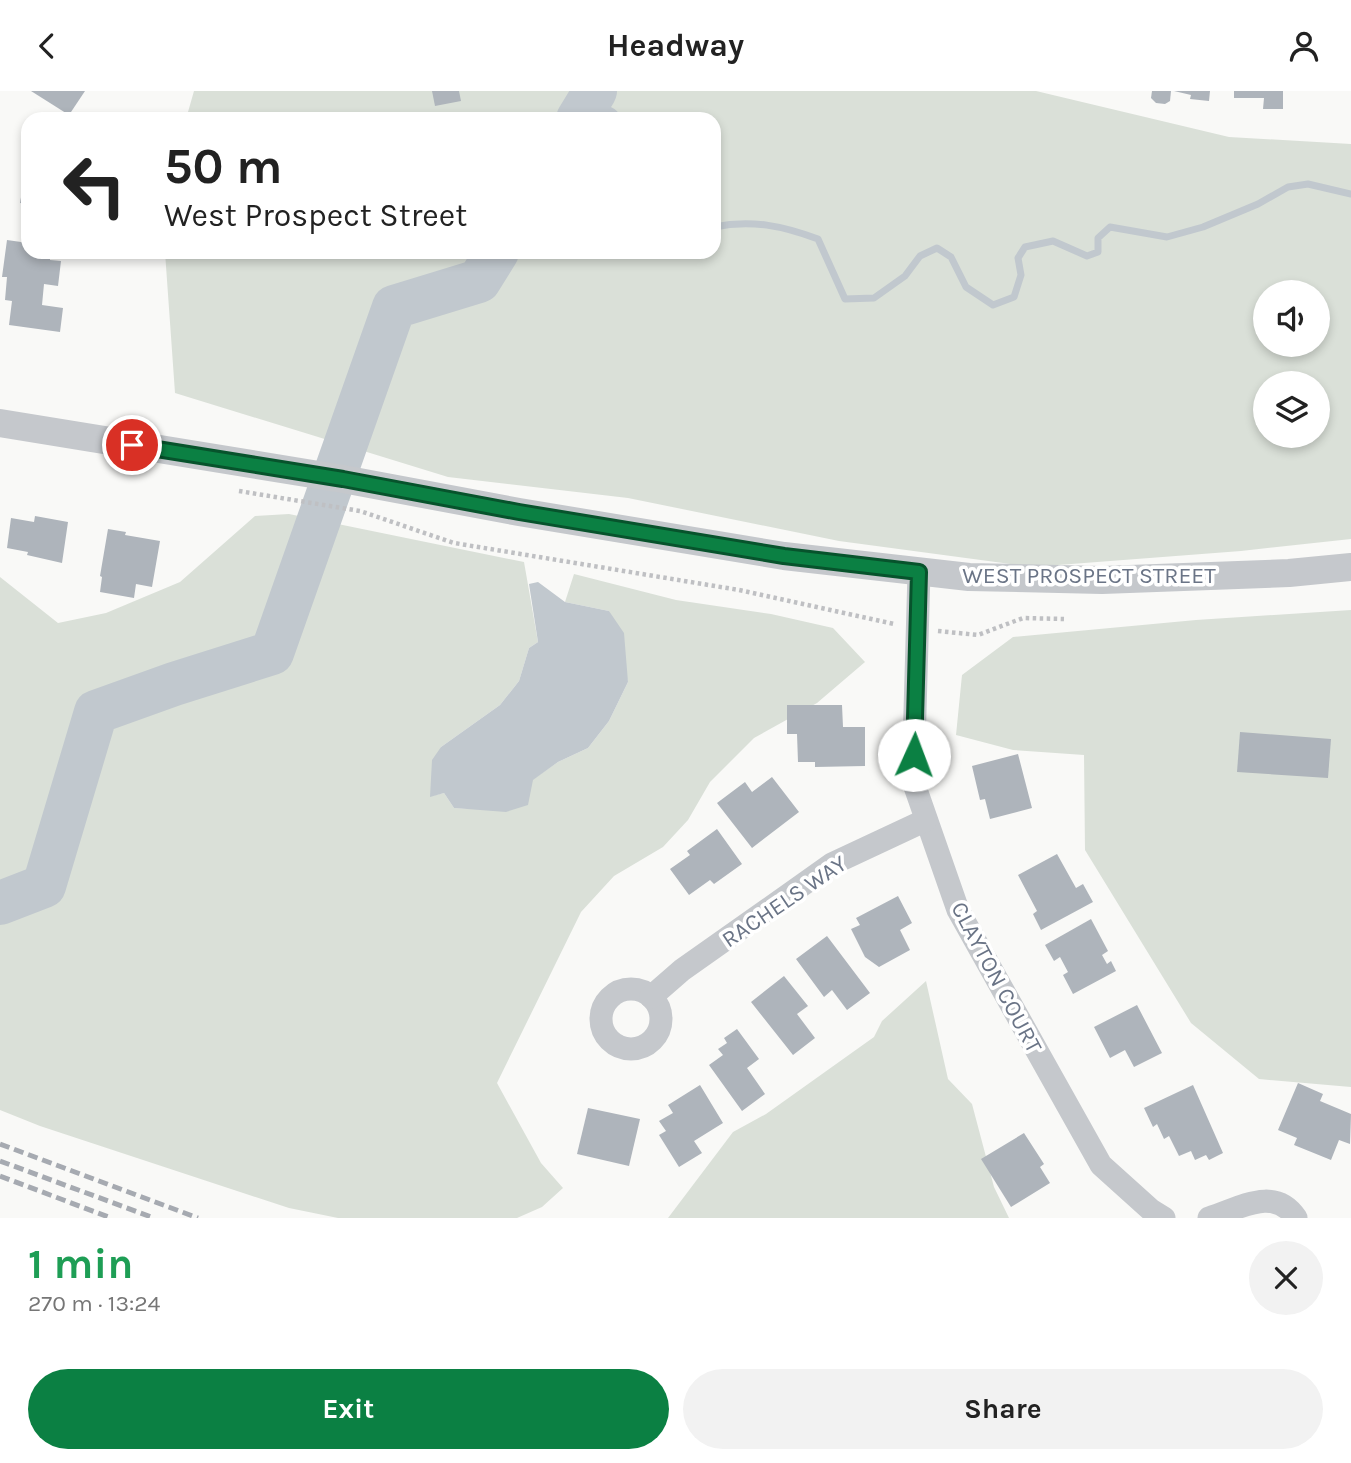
<!DOCTYPE html>
<html lang="en">
<head>
<meta charset="utf-8">
<style>
  body { margin:0; font-family:Karla,sans-serif; background:#f2f2f2; color:#222; height:100vh; display:flex; flex-direction:column; font-size:26px; white-space:nowrap }
  * { box-sizing:border-box; margin:0 }
  p { font-size:23px; color:#767676 }
  .icon { flex:none; width:38px; height:38px; fill:none; stroke:currentColor; stroke-width:2; stroke-linecap:round; stroke-linejoin:round }
  .map { position:relative; height:1127px; overflow:hidden }
  .side { display:flex; flex-direction:column; background:#fff; flex:1 }
  .side>* { flex:none }
  .banner { position:absolute; left:21px; top:21px; width:700px; height:147px; border-radius:21px; box-shadow:0 4px 10px #0003; background:#fff; color:#222; overflow:hidden }
  .tools { position:absolute; left:1253px; top:189px; display:grid; gap:14px }
  .tools a { display:grid; place-items:center; width:77px; height:77px; border-radius:50%; background:#fff; box-shadow:0 4px 10px #0003; font-size:35px }
  .pin { position:absolute; display:grid; place-items:center; width:60px; height:60px; color:#fff; margin:-30px; border:4px solid #fff; border-radius:50%; box-shadow:0 2px 7px #0007 }
  .me { position:absolute; width:77px; margin:-38px; rotate:2deg; stroke-linejoin:round; filter:drop-shadow(0 0 5px #0008) }
  .turn { display:flex; align-items:center; gap:24px; height:147px; padding:0 28px; font-size:32px }
  .turn .icon { width:91px; height:91px; stroke-width:2.5 }
  .turn b { display:block; font-size:49px; line-height:60px }
  .round { display:grid; place-items:center; flex:none; width:74px; height:74px; border-radius:37px; background:#f2f2f2 }
  .head { display:flex; align-items:center; justify-content:space-between; height:119px; padding:0 28px }
  h1 { font-size:42px; font-weight:700; line-height:52px; color:#1e9e55 }
  .cta { display:flex; gap:14px; margin-top:auto; padding:14px 28px }
  .cta a { flex:1; height:80px; border-radius:42px; background:#0b8043; color:#fff; font-size:28px; font-weight:700; line-height:80px; text-align:center }
  .cta a+a { background:#f2f2f2; color:#222 }
  header { display:flex; justify-content:space-between; align-items:center; height:91px; padding:0 28px; background:#fff; font-size:32px; font-weight:700 }
  .map>svg:first-child { display:block }
</style>
</head>
<body>
<header><svg class="icon" aria-label="back" viewBox="0 0 24 24"><path d="M15 5l-7 7 7 7"/></svg>Headway<svg class="icon" aria-label="person" viewBox="0 0 24 24"><circle cx="12" cy="8" r="4"/><path d="M4 21q1-7 8-7t8 7"/></svg></header>
<div class="map">
<svg width="1351" height="1127" viewBox="0 0 1351 1127">
  <rect width="100%" height="100%" fill="#f9f9f7"/>
  <g fill="#dae0d8" fill-rule="evenodd">
    <path d="M194 0H1036L1229 46 1351 53V448L1241 460 1032 476 839 450 628 407 448 386 175 302 165 161H714V28H186ZM1265 201H1318V254H1265ZM1265 292H1318V345H1265Z"/>
    <path d="M289 423 524 471 538 551 529 557 519 590 500 614 441 656 431 705 444 702 454 717 472 718 532 689 558 671 588 657 609 630 628 591 609 520 565 511 574 483 676 509 771 523 833 537 865 571 817 612 754 647 710 691 688 729 663 756 614 785 581 821 497 992 541 1072 563 1097 542 1116 517 1127H338L289 1117 40 1035 0 1019V486L58 532 106 522 180 491 255 425Z"/>
    <path d="M1351 519V996L1259 988 1191 932 1085 759 1084 664 1013 659 956 644 962 584 1013 546 1196 529Z"/>
    <path d="M926 890 948 988 972 1013 994 1096 1009 1127H668L733 1041 766 1023 874 946 882 930Z"/>
  </g>
  <path fill="#c1c8ce" d="M538 491 565 511 609 520 624 542 628 591 609 630 588 657 558 671 533 689 528 714 506 721 454 717 444 702 430 706 432 669 441 656 500 614 519 590 529 557 538 551 529 493Z"/>
  <g fill="none" stroke-linecap="round" stroke-linejoin="round">
    <g stroke="#c1c8ce" stroke-width="7">
      <path d="M588 12C599 14 613 18 619 28"/>
      <path d="M714 136C751 128 783 135 818 148L845 208 874 207 905 185 920 165 937 157 951 166 966 196 993 214 1014 206 1021 184 1018 167 1025 156 1053 150 1087 165 1098 161V147L1110 136 1167 146 1203 136 1258 113 1288 96 1308 93 1351 103"/>
    </g>
    <g stroke="#c1c8ce" stroke-width="44">
      <path d="M578 28 595 0"/>
      <path d="M0 812 44 795 96 621 174 593 272 562 394 216 479 190 497 161"/>
    </g>
  </g>
  <g fill="#aeb4bb">
    <path d="M31 0H85L69 24Z"/>
    <path d="M432 0H459L461 10 435 15Z"/>
    <path d="M1152 0H1171L1170 10 1165 13 1156 12 1151 7Z"/>
    <path d="M1174 0H1210L1209 10 1190 8 1191 4Z"/>
    <path d="M1234 0H1283V18H1263L1264 7H1234Z"/>
    <path d="M27 72H28V113L20 112Z"/>
    <path d="M7 149 28 152V161H50V169L61 170 58 195 44 193 42 214 63 217 60 241 9 234 12 210 5 209 7 186H2Z"/>
    <path d="M35 425 68 431 62 472 27 464 28 461 7 457 11 427 34 431Z"/>
    <path d="M108 438 126 441 125 444 160 450 152 496 136 493 134 507 100 501 102 486 100 485Z"/>
    <path d="M787 614H842L843 636H865V675L815 676V671H798L797 643H787Z"/>
    <path d="M1240 641 1331 648 1328 687 1237 681Z"/>
    <path d="M1018 663 1032 717 990 728 985 708 980 709 972 675Z"/>
    <path d="M772 686 799 721 752 757 717 712 745 691 752 701Z"/>
    <path d="M717 738 742 773 714 793 710 789 689 804 670 778 690 764 687 760Z"/>
    <path d="M1057 763 1076 797 1083 793 1093 811 1041 839 1033 823 1037 820 1018 784Z"/>
    <path d="M898 805 912 832 900 839 910 859 879 876 865 866 851 838 860 834 856 827Z"/>
    <path d="M1091 828 1108 860 1102 864 1107 873 1111 870 1116 880 1073 903 1063 884 1068 881 1060 866 1054 870 1045 854Z"/>
    <path d="M827 845 870 902 847 919 832 899 824 906 796 868Z"/>
    <path d="M784 885 808 915 797 923 815 947 793 964 751 911Z"/>
    <path d="M1137 914 1162 962 1134 976 1125 959 1110 967 1094 936Z"/>
    <path d="M737 938 759 968 747 977 765 1003 742 1020 709 974 723 964 718 958 727 952 724 947Z"/>
    <path d="M1298 992 1323 1003 1320 1010 1351 1023 1350 1053 1339 1049 1331 1069 1294 1054 1297 1047 1278 1039Z"/>
    <path d="M700 994 723 1032 694 1050 702 1062 679 1076 659 1044 666 1040 659 1030 673 1022 668 1014Z"/>
    <path d="M1193 994 1223 1062 1209 1069 1206 1064 1195 1069 1191 1060 1179 1065 1169 1045 1164 1048 1157 1033 1153 1036 1144 1017Z"/>
    <path d="M588 1017 640 1028 629 1075 577 1063Z"/>
    <path d="M1024 1042 1044 1073 1040 1076 1050 1092 1011 1116 981 1068Z"/>
  </g>
  <g fill="none" stroke-linecap="round" stroke-linejoin="round">
    <g stroke="#bfc0c3" stroke-width="4.5" stroke-dasharray="3.5 3.5" stroke-linecap="butt">
      <path d="M239 400 360 420 454 452 739 499 894 533"/>
      <path d="M938 540 978 544 1023 527 1064 528"/>
    </g>
    <g stroke="#c5c8cc" stroke-width="23">
      <path d="M919 481 913 690 958 819 1101 1074 1151 1119 1164 1127"/>
      <circle cx="631" cy="928" r="30"/>
      <path d="M651 906 682 879 832 773 926 729"/>
      <path d="M1209 1127C1239 1118 1274 1094 1296 1127"/>
    </g>
    <path stroke="#c5c8cc" stroke-width="28" d="M0 332 343 388 519 421 784 465 969 486 1102 489 1289 482 1351 476"/>
    <g stroke="#a6aab1" stroke-width="5" stroke-dasharray="10 5" stroke-linecap="butt">
      <path d="M0 1053 198 1127"/>
      <path d="M0 1070 154 1127"/>
      <path d="M0 1085 111 1127"/>
    </g>
  </g>
  <g fill="none" stroke-linecap="round" stroke-linejoin="round">
    <g stroke="#07532c" stroke-width="18">
      <path id="route" d="M132 354 343 388 519 421 784 465 919 481 914 664"/>
    </g>
    <use href="#route" stroke="#0b8043" stroke-width="12"/>
  </g>
  <g text-anchor="middle" stroke-width="7" stroke-linejoin="round" paint-order="stroke">
    <g font-size="23" fill="#6a7486" stroke="#fff">
      <text x="1089" y="492">WEST PROSPECT STREET</text>
      <text transform="translate(784 810) rotate(-34)" y="8">RACHELS WAY</text>
      <text transform="translate(997 886) rotate(62)" y="8">CLAYTON COURT</text>
    </g>
  </g>
</svg>
<div class="tools">
<a><svg class="icon" aria-label="sound" viewBox="0 0 24 24"><path d="M4 9h4l5-4v14l-5-4H4zM17 9q2 3 0 6"/></svg></a>
<a><svg class="icon" aria-label="layers" viewBox="0 0 24 24"><path d="M12 4l9 5-9 5-9-5zM3 14l9 5 9-5"/></svg></a>
</div>
<div class="pin" style="left:132px;top:354px;background:#d93025"><svg class="icon" aria-label="arrive" viewBox="0 0 24 24"><path d="M6 21V4h12l-3 4 3 4H6"/></svg></div>
<svg class="me" style="left:914px;top:664px" viewBox="-20 -20 40 40"><circle r="19" fill="#fff"/><path d="M0-13L10 11 0 6-10 11z" fill="#0b8043"/></svg>
<div class="banner">
<div class="turn"><svg class="icon" aria-label="left" viewBox="0 0 24 24"><path d="M17 20v-9H6M10 6l-5 5 5 5"/></svg><div><b>50 m</b>West Prospect Street</div></div>
</div>
</div>
<section class="side">
<div class="head"><div><h1>1 min</h1><p>270 m · 13:24</p></div><a class="round"><svg class="icon" aria-label="close" viewBox="0 0 24 24"><path d="M6 6l12 12M18 6L6 18"/></svg></a></div>
<div class="cta"><a>Exit</a><a>Share</a></div>
</section>
</body>
</html>
